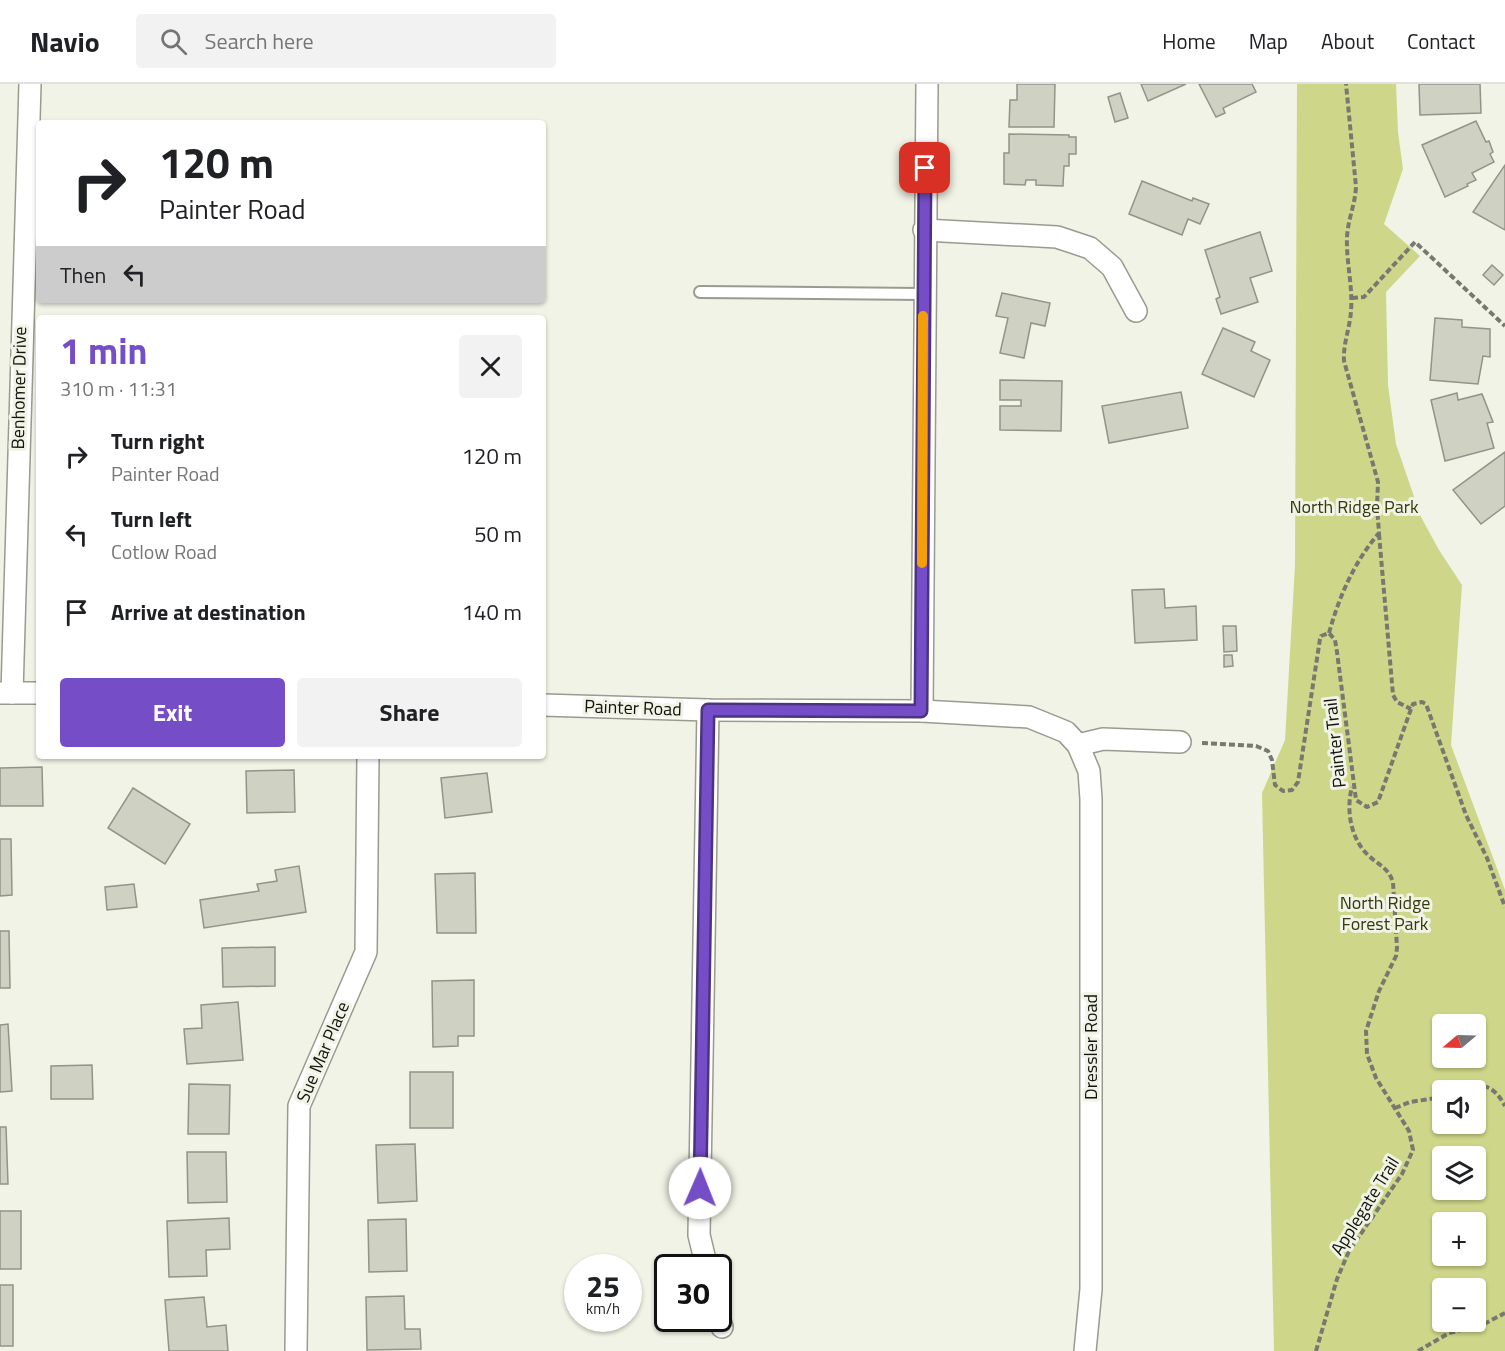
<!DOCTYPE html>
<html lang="en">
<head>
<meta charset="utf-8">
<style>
  body { margin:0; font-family:"Titillium Web",sans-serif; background:#f2f2f2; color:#202124; height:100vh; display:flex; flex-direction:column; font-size:22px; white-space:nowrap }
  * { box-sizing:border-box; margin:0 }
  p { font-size:20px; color:#757577 }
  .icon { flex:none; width:33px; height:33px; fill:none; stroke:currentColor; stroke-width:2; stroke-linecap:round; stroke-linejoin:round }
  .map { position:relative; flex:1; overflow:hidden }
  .panel { position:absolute; left:36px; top:231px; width:510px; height:444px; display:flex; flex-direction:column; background:#fff; border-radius:6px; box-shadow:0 2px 4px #0004 }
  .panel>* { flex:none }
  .banner { position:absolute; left:36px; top:36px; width:510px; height:183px; border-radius:6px; box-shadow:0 2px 4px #0004; background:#fff; color:#202124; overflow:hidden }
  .needle { width:39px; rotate:251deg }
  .controls { position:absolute; left:1432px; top:930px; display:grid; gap:12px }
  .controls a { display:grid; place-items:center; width:54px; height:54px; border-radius:6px; background:#fff; box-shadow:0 2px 4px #0004; font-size:30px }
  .speed { position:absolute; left:564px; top:1170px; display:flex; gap:12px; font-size:30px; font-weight:700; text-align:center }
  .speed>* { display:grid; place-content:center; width:78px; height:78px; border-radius:50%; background:#fff; box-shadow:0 2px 4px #0004; line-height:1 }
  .speed small { font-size:15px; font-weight:400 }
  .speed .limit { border:3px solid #111; border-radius:9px; background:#fff; color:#111 }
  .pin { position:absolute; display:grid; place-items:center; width:51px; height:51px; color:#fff; margin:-26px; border-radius:12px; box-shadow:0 3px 9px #0006 }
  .me { position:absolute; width:66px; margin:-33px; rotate:1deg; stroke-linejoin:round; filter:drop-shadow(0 0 4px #0008) }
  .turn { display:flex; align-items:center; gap:21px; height:126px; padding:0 24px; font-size:27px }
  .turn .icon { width:78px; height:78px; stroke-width:2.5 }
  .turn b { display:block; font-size:42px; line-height:51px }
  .then { display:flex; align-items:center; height:57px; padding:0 24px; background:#0003; gap:12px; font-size:22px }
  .round { display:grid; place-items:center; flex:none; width:63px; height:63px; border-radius:6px; background:#f2f2f2 }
  .headline { display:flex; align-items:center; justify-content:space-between; height:102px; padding:0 24px }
  h1 { font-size:36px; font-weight:700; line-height:45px; color:#754ec7 }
  .action { display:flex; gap:12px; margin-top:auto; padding:12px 24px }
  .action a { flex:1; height:69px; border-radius:6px; background:#754ec7; color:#fff; font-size:24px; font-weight:700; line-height:69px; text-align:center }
  .action a+a { background:#f2f2f2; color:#202124 }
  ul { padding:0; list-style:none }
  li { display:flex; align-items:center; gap:18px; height:78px; padding:0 24px }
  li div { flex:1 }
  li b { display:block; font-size:22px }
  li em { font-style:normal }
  header { display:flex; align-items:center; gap:36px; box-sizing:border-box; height:84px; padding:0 30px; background:#fff; border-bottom:2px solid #e0e0e0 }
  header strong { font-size:28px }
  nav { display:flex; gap:33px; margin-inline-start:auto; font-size:21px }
  .search { width:420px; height:54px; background:#f2f2f2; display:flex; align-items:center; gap:15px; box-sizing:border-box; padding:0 21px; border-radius:6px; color:#757577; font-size:22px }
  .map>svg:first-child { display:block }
</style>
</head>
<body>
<header>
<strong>Navio</strong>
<div class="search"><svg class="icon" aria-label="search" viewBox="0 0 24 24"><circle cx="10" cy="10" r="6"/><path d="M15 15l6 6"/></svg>Search here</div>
<nav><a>Home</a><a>Map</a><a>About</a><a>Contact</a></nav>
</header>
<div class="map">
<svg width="1505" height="1267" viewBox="0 0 1505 1267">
  <rect width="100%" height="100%" fill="#f0f3e5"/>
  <path fill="#ced789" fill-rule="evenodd" d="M1297 0H1396L1398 48 1403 85 1384 140 1420 172 1386 208 1388 301 1396 360 1421 433 1439 466 1462 501 1451 661 1505 806V1267H1274L1262 709 1285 656 1295 481ZM1443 940H1476V974H1443ZM1443 1006H1476V1040H1443ZM1443 1072H1476V1106H1443ZM1443 1138H1476V1172H1443ZM1443 1204H1476V1238H1443Z"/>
  <g fill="#cfd1c3" stroke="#929488" stroke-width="1.5">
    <path d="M1017 0H1055L1054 43H1009L1010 16H1017Z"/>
    <path d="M1141 0H1186L1148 17Z"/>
    <path d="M1199 0H1252L1256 8 1223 24 1225 29 1216 33Z"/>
    <path d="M1419 0H1480L1481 29 1420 31Z"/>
    <path d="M1120 9 1128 34 1115 38 1108 13Z"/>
    <path d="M1476 37 1486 58 1489 57 1493 68 1490 70 1494 78 1472 89 1476 96 1467 100 1468 102 1445 113 1422 61Z"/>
    <path d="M1009 50 1069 51V53H1076V70H1069V82H1064L1063 102 1036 101V96H1026L1025 101 1004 100V69H1009Z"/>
    <path d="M1505 81V146L1473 128Z"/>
    <path d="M1142 97 1192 117 1193 114 1209 120 1200 140 1188 135 1182 151 1129 130Z"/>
    <path d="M1260 148 1272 187 1250 194 1258 218 1221 230 1216 215 1220 213 1205 166Z"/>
    <path d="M1492 181 1503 191 1494 201 1483 191Z"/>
    <path d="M1002 209 1050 219 1045 242 1031 239 1024 274 1000 269 1008 234 996 232Z"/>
    <path d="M1435 234 1462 236V243L1490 245V273L1483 272 1478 300 1430 296Z"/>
    <path d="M1223 244 1255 258 1251 267 1270 276 1254 313 1202 290Z"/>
    <path d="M1000 296 1062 297 1061 347 1000 346V322H1021V316H1000Z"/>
    <path d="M1181 308 1188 344 1109 359 1102 322Z"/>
    <path d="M1457 309 1458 316 1482 310 1493 338 1487 339 1494 364 1445 377 1431 316Z"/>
    <path d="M1505 368V422L1481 440 1453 406Z"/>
    <path d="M1164 505 1165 524 1196 522 1197 556 1135 559 1132 506Z"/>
    <path d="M1223 542H1236L1237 567 1224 568Z"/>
    <path d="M1224 571H1232L1233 582 1224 583Z"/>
    <path d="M42 683 43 722H0V684Z"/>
    <path d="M294 686 295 728 247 729 246 687Z"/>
    <path d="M487 689 492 728 445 734 441 694Z"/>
    <path d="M133 704 190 740 165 780 108 744Z"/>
    <path d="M0 755H11L12 811 0 812Z"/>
    <path d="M299 782 306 828 204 844 200 816 259 807 257 800 277 797 275 786Z"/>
    <path d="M475 789 476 849H437L435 790Z"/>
    <path d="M134 800 137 823 107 826 105 803Z"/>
    <path d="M0 847H9L10 904H0Z"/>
    <path d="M275 863V902L223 903 222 864Z"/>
    <path d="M474 896V952H458V962L433 963 432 897Z"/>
    <path d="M238 918 243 976 187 980 184 945 202 944 201 921Z"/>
    <path d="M8 940 12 1007 0 1008V941Z"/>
    <path d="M92 981 93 1015H51V982Z"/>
    <rect x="410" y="988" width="43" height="56"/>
    <path d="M189 1000 230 1001 229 1050H188Z"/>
    <path d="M0 1043H6L8 1100H0Z"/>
    <path d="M415 1060 417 1117 378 1119 376 1061Z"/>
    <path d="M187 1068H226L227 1118 188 1119Z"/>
    <rect x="0" y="1127" width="21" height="58"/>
    <path d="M229 1134 230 1165 206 1166 207 1192 169 1193 167 1137Z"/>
    <path d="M406 1135 407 1187 369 1188 368 1136Z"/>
    <rect x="0" y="1201" width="13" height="61"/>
    <path d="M404 1212 405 1245H420L421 1265 367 1266 366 1213Z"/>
    <path d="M204 1213 207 1243 226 1241 228 1267H169L165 1216Z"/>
  </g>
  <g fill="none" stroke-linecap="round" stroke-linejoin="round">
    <g stroke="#999b8f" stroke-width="14">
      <path id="lane" d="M700 208 923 210"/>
    </g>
    <g stroke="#999b8f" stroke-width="24">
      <g id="street">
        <path d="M924 146 1057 153 1090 164 1112 183 1136 227"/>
        <path d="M0 609H39"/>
        <path d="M12 609 30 0"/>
        <path d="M543 621 708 626 922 627 1029 633 1066 648 1078 661 1089 687 1091 715V1205L1085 1267"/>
        <path d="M922 627 927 0"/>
        <path d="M1078 661 1103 655 1180 658"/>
        <path d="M707 1184 699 1151 708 626"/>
        <path d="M718 1230 722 1243"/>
        <path d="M296 1267 299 1022 366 868 368 672"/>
      </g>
    </g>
    <g stroke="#777970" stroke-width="4" stroke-dasharray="6 3" stroke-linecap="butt">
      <path d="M1352 214 1364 213 1415 158 1505 242"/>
      <path d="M1379 450 1393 611 1397 618 1411 625"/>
      <path d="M1329 549C1339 513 1354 478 1379 449L1377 422 1378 398 1344 277C1343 259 1350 244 1351 227 1353 202 1346 178 1347 153 1348 135 1355 121 1356 103L1346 0"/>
      <path d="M1202 659 1256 662 1268 667 1272 676 1275 701 1283 707 1292 706 1298 698 1320 555 1321 552 1329 549 1335 556 1337 568 1356 716 1367 723 1378 718 1411 625 1413 620 1422 618 1426 620 1466 731 1487 774 1505 823"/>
      <path d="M1466 1006C1485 997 1495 1004 1505 1022"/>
      <path d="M1395 1024 1410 1018 1443 1013"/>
      <path d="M1316 1267 1337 1195 1349 1167 1402 1090 1413 1066 1409 1047 1376 994 1367 970 1366 947 1379 907 1396 872 1397 864 1393 798C1388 783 1378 781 1368 771 1350 754 1346 725 1352 703"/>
      <path d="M1418 1267 1449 1249 1484 1240 1505 1229"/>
    </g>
    <use href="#lane" stroke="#fff" stroke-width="10"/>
    <use href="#street" stroke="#fff" stroke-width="21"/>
  </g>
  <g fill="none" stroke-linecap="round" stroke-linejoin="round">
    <g stroke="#4c3381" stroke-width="15">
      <path id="route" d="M700 1104 708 626 921 627 925 84"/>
    </g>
    <use href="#route" stroke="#754ec7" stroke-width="10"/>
    <path stroke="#f59e0b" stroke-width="10" d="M922 479 923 232"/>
  </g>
  <g text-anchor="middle" stroke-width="6" stroke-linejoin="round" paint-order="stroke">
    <g font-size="18" fill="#12130e" stroke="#f0f3e5">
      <text transform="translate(19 304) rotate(-89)" y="6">Benhomer Drive</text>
      <text transform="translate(633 624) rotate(2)" y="6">Painter Road</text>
      <text transform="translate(1335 659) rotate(-96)" y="6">Painter Trail</text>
      <text transform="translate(1091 963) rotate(-90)" y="6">Dressler Road</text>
      <text transform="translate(323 968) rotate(-67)" y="6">Sue Mar Place</text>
      <text transform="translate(1365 1122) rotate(-58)" y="6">Applegate Trail</text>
    </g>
    <g font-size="18" fill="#363a0e" stroke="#f0f3e5">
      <text x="1354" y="429">North Ridge Park</text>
      <text x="1385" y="825">North Ridge<tspan x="1385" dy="21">Forest Park</tspan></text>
    </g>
  </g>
</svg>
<div class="controls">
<a><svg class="needle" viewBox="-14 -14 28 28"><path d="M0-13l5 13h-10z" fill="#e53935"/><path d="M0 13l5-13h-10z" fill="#757577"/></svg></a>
<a><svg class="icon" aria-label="sound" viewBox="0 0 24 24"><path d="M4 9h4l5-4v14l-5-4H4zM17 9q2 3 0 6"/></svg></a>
<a><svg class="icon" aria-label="layers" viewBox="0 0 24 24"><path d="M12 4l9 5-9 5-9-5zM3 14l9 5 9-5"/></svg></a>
<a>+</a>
<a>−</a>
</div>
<div class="speed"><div>25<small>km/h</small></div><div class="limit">30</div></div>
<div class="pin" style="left:925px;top:84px;background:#d93025"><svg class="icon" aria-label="arrive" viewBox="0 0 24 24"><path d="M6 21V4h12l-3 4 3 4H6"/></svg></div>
<svg class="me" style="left:700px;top:1104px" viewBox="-20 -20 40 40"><circle r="19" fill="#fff"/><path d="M0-13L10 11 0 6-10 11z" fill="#754ec7"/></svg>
<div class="banner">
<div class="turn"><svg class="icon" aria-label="right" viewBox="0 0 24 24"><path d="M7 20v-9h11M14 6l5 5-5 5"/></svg><div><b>120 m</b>Painter Road</div></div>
<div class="then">Then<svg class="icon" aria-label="left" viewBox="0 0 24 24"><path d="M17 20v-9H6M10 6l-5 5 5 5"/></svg></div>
</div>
<section class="panel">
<div class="headline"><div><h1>1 min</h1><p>310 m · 11:31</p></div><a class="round"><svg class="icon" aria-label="close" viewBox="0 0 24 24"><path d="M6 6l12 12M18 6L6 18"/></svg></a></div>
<ul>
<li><svg class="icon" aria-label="right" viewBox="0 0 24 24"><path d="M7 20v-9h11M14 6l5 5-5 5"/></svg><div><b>Turn right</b><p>Painter Road</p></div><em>120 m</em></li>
<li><svg class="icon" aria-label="left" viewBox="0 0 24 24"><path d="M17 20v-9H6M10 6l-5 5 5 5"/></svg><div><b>Turn left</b><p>Cotlow Road</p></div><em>50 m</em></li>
<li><svg class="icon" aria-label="arrive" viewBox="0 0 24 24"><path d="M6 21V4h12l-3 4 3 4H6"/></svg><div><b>Arrive at destination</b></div><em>140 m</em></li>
</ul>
<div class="action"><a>Exit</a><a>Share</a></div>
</section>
</div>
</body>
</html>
